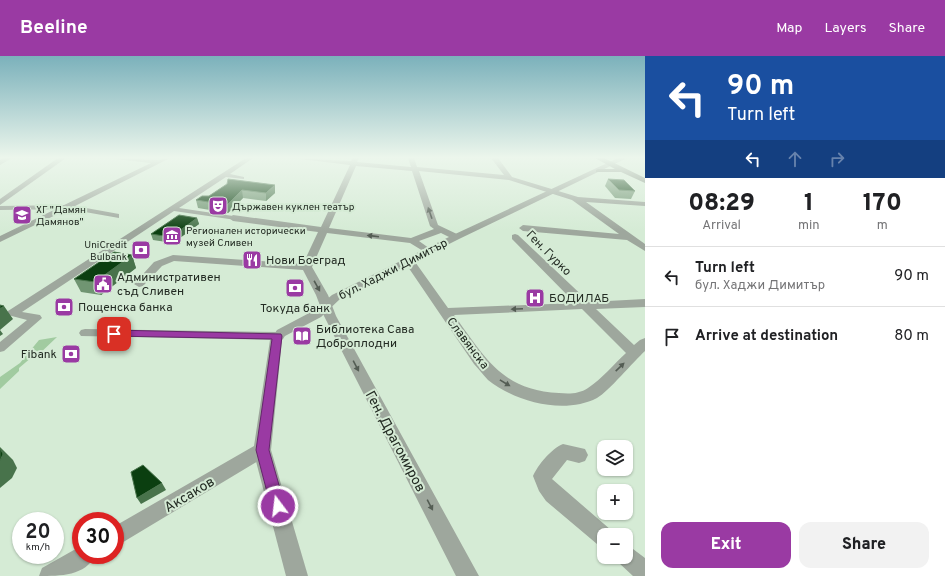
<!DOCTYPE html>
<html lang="en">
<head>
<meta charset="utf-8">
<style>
  body { margin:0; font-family:Overpass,sans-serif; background:#f2f2f2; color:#202124; height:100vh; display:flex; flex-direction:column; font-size:15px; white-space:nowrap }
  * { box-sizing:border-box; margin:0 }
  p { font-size:13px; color:#757577 }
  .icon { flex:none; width:22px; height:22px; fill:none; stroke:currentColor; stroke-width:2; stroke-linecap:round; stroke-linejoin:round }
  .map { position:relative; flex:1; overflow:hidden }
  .side { display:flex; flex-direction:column; background:#fff; width:300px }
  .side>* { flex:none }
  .hud { background:#1a4fa0; color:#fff; overflow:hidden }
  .buttons { position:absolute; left:597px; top:384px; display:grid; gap:8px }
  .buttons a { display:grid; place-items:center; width:36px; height:36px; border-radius:8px; background:#fff; box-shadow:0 1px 3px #0004; font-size:20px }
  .speed { position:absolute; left:12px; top:456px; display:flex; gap:8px; font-size:20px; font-weight:700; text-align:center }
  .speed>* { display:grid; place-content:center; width:52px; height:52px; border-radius:50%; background:#fff; box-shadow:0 1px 3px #0004; line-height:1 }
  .speed small { font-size:10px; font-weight:400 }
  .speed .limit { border:6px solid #d22; background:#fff; color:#111 }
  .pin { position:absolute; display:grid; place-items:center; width:34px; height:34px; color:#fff; margin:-17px; border-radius:8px; box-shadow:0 2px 6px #0006 }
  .me { position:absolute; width:44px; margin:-22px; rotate:345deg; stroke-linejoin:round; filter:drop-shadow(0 0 3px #0008) }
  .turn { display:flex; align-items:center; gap:14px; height:84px; padding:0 16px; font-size:18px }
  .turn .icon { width:52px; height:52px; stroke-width:2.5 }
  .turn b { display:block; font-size:28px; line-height:34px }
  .lanes { display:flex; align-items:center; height:38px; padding:0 16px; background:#0003; justify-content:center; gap:20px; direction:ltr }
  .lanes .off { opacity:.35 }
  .eta { display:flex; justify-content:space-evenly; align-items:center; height:68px; text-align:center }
  .eta b { font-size:24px; font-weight:800; line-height:28px }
  .button { display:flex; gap:8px; margin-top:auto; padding:8px 16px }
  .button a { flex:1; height:46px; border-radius:12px; background:#9a3aa3; color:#fff; font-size:16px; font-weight:800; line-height:46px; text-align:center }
  .button a+a { background:#f2f2f2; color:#202124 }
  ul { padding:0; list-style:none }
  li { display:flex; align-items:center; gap:12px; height:60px; padding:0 16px; border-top:1px solid #e0e0e0 }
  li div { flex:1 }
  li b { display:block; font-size:15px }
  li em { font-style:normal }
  header { display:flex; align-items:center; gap:24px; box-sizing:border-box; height:56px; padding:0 20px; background:#9a3aa3; color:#fff }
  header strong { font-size:19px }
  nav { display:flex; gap:22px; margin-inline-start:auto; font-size:14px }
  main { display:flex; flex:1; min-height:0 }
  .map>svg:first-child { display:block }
</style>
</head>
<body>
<header>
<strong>Beeline</strong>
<nav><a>Map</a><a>Layers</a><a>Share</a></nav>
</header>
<main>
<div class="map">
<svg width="645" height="520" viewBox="0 0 645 520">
  <rect width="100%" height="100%" fill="#d5ebd5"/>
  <path fill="#a1cba0" d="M57 281 36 301H32L19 312V315L0 333V321L20 307 39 284Z"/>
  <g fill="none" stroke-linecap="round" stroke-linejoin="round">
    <g fill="#9ea79d" fill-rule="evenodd">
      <path d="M246 102H253L230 118 244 121V123L226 121 179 152 233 160H236V164L174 155 22 256 40 259 42 262 4 295 0 296V286L27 264 8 259 7 257 8 255Z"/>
      <path d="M71 149 72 151 68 153 0 154V150Z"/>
    </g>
    <g fill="#9ea79d" fill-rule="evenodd">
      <path d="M58 102H66L0 149V143Z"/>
      <path d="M107 102 158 104 170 102 75 150 119 158V162L68 153 0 186V180L151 107Z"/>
      <path d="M292 102 351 105 353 102H359L357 106 411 111 408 102H414L417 111 504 119 491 102H498L512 121 578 141 645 146V150L586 146 645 188V195L627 184 523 175 519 172 523 169 619 178 572 144 509 124 419 115 438 169 459 179V183H453L441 177 419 185 433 195 428 198 410 187 327 177 312 211 328 239 336 260 479 520H456L324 260 316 239 303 214 174 205 162 210 143 230 139 231 134 228 154 206 173 199 303 208 318 176 233 165 229 162 233 159 321 171 350 109ZM356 110 412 115 430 170 434 173 411 182 329 172Z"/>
      <path d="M515 178 518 179 589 246 645 243V251L596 253 634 289 640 284 645 282V295C634 305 608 336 597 342 564 359 516 346 488 324 483 319 479 313 474 308L404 205 405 203H413L448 252 575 247 512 183V179ZM582 253 626 297C614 308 602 323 588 332 579 338 569 338 559 337 502 335 484 300 454 259Z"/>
      <path d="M85 273 278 276 283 277 284 280 283 283 278 284 81 280 79 277 81 274Z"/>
      <path d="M262 386 268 389 271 394 308 520H286L253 394 256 389Z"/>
      <path d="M563 388 585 393 588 399 585 405 579 407 567 404 552 423 611 474 613 479H604V491L597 488 546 445 539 435 533 420C538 409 551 393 563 388Z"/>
      <path d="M626 490 633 493 645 502V520H633L619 507 616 501H626Z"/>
    </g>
    <g fill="#9ea79d" fill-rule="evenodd">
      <path d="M4 102H12L0 109V104Z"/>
      <path d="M618 102H627L459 183 340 243 321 261 285 280 282 284 271 394 268 399 115 491V470L254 390 270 284 277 274 313 255 332 239 453 179Z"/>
      <path d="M81 490V499H95C86 520 60 520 39 520L42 512Z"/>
    </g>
    <path fill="#7c897b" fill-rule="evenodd" d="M595 102H604L645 122V127L621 116H596V114L598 113H615Z"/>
  </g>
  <g fill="#709572">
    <path d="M608 123 635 135 631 143 615 142 605 130Z"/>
    <path d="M227 128 275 137 266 145 243 142 228 157 198 152 196 144 209 140Z"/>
    <path d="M197 162 199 168 173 187 153 184 151 178Z"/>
    <path d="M132 199 136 212 101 239 81 236 74 223Z"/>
  </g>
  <g fill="#48734b">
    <path d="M275 129V137L266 145V137Z"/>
    <path d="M242 134 243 142 228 157 227 149Z"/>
    <path d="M197 162 199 168 173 187 171 181Z"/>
    <path d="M132 199 136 212 101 239 95 226Z"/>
    <path d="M4 250 13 263 0 274 3 278 0 280V253Z"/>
    <path d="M0 391 13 404 17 412 12 422 0 432Z"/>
    <path d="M162 427 166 434 141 448 137 442Z"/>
  </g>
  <g fill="#0b3f10" stroke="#48734b">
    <path d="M228 123 275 129 266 137 242 134 227 149 196 144 202 140H209L227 128Z"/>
    <path d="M608 123 624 124 635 135 619 134Z"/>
    <path d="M179 159 197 162 171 181 151 178Z"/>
    <path d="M114 196 132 199 95 226 74 223Z"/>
    <path d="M0 249 4 250 0 253Z"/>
    <path d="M0 392 3 398 0 405Z"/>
    <path d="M143 409 162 427 137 442 131 416Z"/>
  </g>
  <defs><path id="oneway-solid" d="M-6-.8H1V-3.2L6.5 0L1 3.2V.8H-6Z"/></defs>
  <g fill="#545d54">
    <use href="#oneway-solid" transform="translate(430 157) rotate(-109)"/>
    <use href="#oneway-solid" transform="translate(373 180) rotate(-173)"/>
    <use href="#oneway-solid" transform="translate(317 230) rotate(61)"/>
    <use href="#oneway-solid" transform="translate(517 253) rotate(178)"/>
    <use href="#oneway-solid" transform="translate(356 310) rotate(62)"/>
    <use href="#oneway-solid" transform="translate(620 311) rotate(-44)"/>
    <use href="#oneway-solid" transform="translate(505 327) rotate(31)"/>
    <use href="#oneway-solid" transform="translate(430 449) rotate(62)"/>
  </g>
  <linearGradient id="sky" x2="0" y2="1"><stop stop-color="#7bb1bb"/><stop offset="0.58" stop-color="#ecf6ec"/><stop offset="1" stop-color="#ecf6ec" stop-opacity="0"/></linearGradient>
  <rect width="645" height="175" fill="url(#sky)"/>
  <path fill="#9a3aa3" stroke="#64266a" d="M114 274 281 278 282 280 269 394 285 450 283 455 278 457 272 455 256 394 272 283 111 280 109 278Z"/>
  <defs>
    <g id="theatre-square" transform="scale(1)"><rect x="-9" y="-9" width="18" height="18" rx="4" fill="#9a3aa3" stroke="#d5ebd5"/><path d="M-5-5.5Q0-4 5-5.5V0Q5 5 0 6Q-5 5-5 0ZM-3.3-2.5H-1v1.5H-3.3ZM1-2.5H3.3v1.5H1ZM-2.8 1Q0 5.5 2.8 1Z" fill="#fff"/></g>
    <g id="school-square" transform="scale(1)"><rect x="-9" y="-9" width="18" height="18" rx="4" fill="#9a3aa3" stroke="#d5ebd5"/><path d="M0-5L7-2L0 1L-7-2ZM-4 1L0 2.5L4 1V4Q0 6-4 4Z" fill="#fff"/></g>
    <g id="museum-square" transform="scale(1)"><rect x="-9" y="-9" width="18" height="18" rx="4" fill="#9a3aa3" stroke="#d5ebd5"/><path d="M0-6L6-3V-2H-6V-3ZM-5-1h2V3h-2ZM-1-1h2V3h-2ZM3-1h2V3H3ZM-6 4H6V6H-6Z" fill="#fff"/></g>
    <g id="bank-square" transform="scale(1)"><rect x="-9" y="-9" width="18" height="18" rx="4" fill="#9a3aa3" stroke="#d5ebd5"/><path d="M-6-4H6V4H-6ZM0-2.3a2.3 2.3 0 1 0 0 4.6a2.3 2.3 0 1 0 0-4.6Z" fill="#fff"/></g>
    <g id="restaurant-square" transform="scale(1)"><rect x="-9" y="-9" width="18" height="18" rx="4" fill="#9a3aa3" stroke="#d5ebd5"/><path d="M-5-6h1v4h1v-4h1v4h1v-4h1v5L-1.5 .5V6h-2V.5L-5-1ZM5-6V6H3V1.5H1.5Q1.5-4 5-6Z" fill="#fff"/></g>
    <g id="civic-square" transform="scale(1)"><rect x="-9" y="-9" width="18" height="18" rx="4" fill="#9a3aa3" stroke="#d5ebd5"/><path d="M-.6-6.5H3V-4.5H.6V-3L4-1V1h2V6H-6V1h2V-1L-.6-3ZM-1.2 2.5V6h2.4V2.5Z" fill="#fff"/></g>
    <g id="hospital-square" transform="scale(1)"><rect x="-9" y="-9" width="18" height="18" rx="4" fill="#9a3aa3" stroke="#d5ebd5"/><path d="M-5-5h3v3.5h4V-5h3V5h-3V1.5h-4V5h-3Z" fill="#fff"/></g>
    <g id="library-square" transform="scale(1)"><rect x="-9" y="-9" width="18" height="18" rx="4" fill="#9a3aa3" stroke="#d5ebd5"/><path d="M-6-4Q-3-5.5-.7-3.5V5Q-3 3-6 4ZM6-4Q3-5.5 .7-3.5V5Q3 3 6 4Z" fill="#fff"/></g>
  </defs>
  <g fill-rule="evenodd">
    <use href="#theatre-square" x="218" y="150"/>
    <use href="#school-square" x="22" y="159"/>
    <use href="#museum-square" x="172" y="180"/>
    <use href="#bank-square" x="141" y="194"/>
    <use href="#restaurant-square" x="252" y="204"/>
    <use href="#civic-square" x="103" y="228"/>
    <use href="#bank-square" x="295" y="232"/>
    <use href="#hospital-square" x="535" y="242"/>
    <use href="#bank-square" x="64" y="251"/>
    <use href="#library-square" x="302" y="280"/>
    <use href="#bank-square" x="71" y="298"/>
  </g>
  <g text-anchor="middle" stroke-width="4" stroke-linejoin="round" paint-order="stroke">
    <g font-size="10" fill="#232b23" stroke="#d5ebd5" text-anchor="start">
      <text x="232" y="154">Държавен куклен театър</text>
      <text x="36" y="157">ХГ "Дамян<tspan x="36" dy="12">Дамянов"</tspan></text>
      <text x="186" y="178">Регионален исторически<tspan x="186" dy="12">музей Сливен</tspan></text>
      <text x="127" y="192" text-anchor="end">UniCredit<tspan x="127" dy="12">Bulbank</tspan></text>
    </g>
    <g font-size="12" fill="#232b23" stroke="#d5ebd5">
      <text transform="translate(549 197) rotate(45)" y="4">Ген. Гурко</text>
      <text transform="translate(393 213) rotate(-27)" y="4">бул. Хаджи Димитър</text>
      <text transform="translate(468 287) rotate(53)" y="4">Славянска</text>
    </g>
    <g font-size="12" fill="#232b23" stroke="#d5ebd5" text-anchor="start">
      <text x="266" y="208">Нови Боеград</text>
      <text x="117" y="225">Административен<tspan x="117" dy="14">съд Сливен</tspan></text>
      <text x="549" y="246">БОДИЛАБ</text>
      <text x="78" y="255">Пощенска банка</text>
      <text x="295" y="256" text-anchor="middle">Токуда банк</text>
      <text x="316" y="277">Библиотека Сава<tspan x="316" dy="14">Доброплодни</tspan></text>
      <text x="57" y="302" text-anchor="end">Fibank</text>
    </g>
    <g font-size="14" fill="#232b23" stroke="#d5ebd5">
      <text transform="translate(396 385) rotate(62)" y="5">Ген. Драгомиров</text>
      <text transform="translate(189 438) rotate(-31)" y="5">Аксаков</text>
    </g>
  </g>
</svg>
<div class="buttons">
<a><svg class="icon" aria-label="layers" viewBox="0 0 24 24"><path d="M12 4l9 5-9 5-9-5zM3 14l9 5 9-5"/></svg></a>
<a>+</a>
<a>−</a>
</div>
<div class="speed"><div>20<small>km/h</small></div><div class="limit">30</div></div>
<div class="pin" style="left:114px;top:278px;background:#d93025"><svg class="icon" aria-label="arrive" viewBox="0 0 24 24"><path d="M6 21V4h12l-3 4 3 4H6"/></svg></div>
<svg class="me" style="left:278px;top:450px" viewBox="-20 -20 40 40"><circle r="17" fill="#9a3aa3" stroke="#fff" stroke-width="3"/><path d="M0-11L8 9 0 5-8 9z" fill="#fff"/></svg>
</div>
<section class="side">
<div class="hud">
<div class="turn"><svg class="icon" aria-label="left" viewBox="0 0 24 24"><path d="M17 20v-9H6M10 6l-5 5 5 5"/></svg><div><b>90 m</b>Turn left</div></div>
<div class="lanes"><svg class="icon" aria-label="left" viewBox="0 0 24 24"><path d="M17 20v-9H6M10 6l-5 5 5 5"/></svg><svg class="icon off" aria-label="ahead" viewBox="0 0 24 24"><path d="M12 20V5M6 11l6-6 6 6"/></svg><svg class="icon off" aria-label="right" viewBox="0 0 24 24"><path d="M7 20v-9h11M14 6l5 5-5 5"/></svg></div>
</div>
<div class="eta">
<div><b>08:29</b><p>Arrival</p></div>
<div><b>1</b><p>min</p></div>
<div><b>170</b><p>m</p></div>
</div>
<ul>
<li><svg class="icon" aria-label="left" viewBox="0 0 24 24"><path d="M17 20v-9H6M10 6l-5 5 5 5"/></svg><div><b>Turn left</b><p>бул. Хаджи Димитър</p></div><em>90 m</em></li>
<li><svg class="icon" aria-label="arrive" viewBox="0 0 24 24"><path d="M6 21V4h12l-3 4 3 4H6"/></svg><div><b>Arrive at destination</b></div><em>80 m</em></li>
</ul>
<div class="button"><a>Exit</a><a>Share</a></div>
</section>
</main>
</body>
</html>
